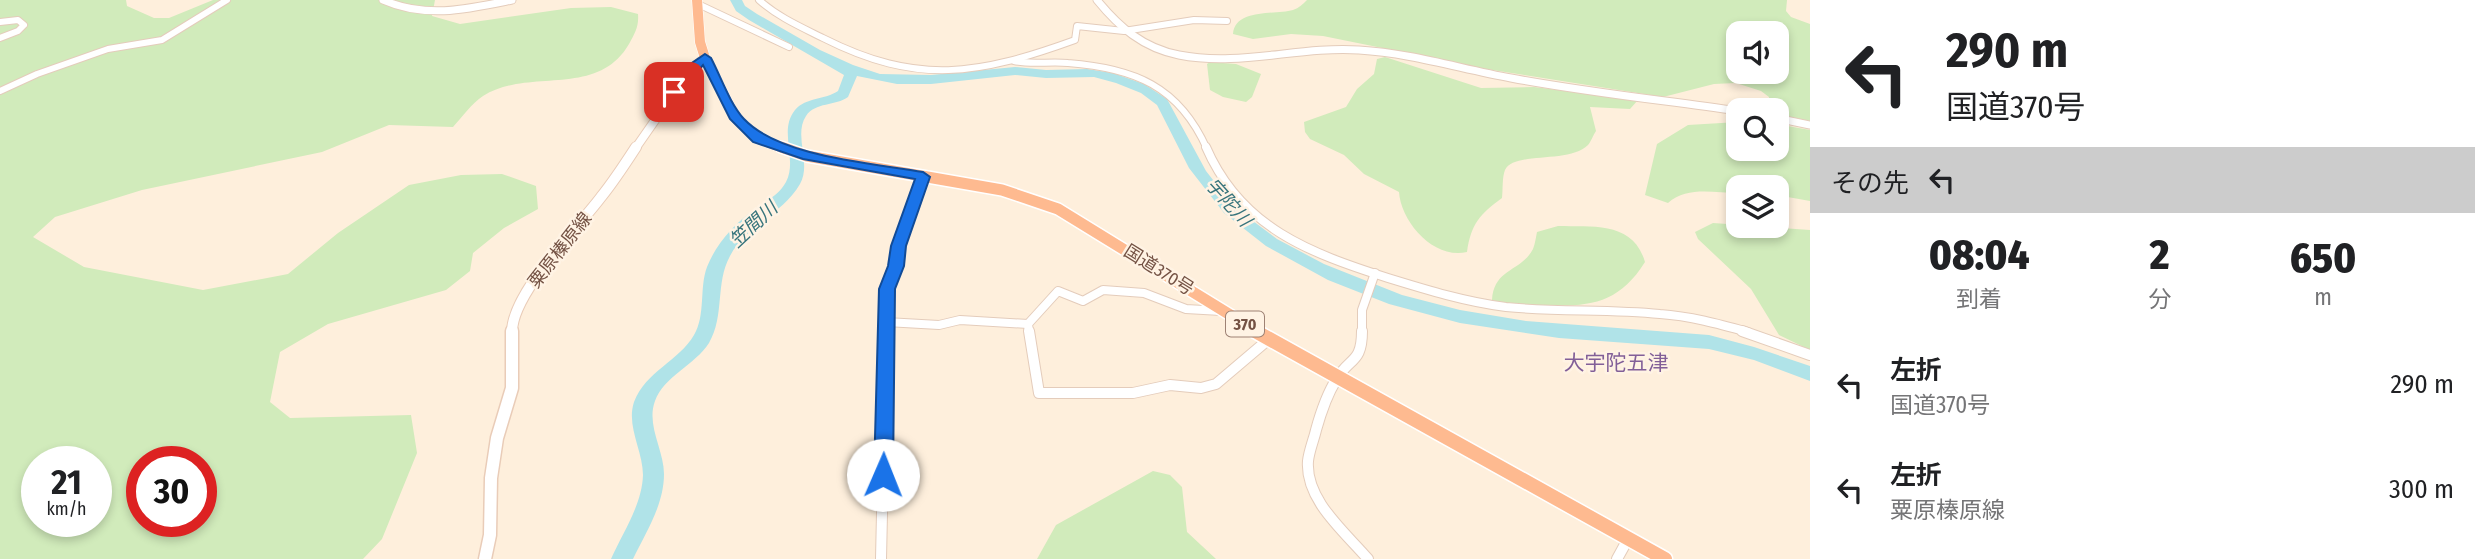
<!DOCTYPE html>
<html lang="ja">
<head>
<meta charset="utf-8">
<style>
  body { margin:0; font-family:"Fira Sans Condensed","Noto Sans JP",sans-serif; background:#f6f6f6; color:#202124; height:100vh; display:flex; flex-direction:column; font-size:26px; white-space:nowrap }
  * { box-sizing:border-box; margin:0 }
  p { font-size:23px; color:#757577 }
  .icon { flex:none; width:38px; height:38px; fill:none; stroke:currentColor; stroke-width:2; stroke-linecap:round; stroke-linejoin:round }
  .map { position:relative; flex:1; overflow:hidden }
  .drawer { display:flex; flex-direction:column; background:#fff; width:665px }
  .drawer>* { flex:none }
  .top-card { background:#fff; color:#202124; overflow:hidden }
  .tools { position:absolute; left:1726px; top:21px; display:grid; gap:14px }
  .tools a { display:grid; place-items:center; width:63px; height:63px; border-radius:14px; background:#fff; box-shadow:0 4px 10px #0003; font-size:35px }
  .speed { position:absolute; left:21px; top:446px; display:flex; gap:14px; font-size:35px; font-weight:700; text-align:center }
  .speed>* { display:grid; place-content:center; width:91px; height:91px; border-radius:50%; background:#fff; box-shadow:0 4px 10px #0003; line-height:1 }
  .speed small { font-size:18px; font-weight:400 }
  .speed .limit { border:10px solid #d22; background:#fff; color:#111 }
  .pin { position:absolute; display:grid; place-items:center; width:60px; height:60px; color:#fff; margin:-30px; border-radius:14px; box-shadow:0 4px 10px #0006 }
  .me { position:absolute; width:77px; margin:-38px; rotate:1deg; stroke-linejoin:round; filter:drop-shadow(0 0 5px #0008) }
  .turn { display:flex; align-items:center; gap:24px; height:147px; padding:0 21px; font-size:32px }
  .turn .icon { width:91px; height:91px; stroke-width:2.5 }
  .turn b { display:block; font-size:49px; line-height:60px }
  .then { display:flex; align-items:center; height:66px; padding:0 21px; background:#0003; gap:14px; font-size:26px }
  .eta { display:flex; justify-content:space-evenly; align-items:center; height:119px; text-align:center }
  .eta b { font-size:42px; font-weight:800; line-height:49px }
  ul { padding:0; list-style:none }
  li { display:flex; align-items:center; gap:21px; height:105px; padding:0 21px }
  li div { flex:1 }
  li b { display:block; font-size:26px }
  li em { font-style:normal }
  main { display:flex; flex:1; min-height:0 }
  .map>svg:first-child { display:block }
</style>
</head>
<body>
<main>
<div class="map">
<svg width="1810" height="559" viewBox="0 0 1810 559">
  <rect width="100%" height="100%" fill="#feefdc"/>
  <g fill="#d1ebbb" fill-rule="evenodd">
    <path d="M0 0H126L127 6 154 18H169L213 0H435L432 16 460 24 571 8 611 7 638 14C639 27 635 33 629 44 597 99 529 67 483 96 472 103 462 117 453 127L389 125 322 152 142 190 55 217 33 237 84 267 203 290 288 274 338 233 409 185 461 175 502 174 536 186 538 209 504 228 473 253 470 271 446 290 328 324 280 352 270 402 290 418 411 415 417 453 382 539 363 559H0ZM37 462H96V522H37ZM142 462H201V522H142Z"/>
    <path d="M1307 0H1787L1786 11 1791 17 1810 24V121L1776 114V110H1764L1769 103V97L1761 91 1736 83 1714 84 1663 97 1486 69 1323 36 1291 34 1253 39 1233 34C1235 8 1276 15 1293 10 1299 8 1303 4 1307 0ZM1738 33H1776V72H1738Z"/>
    <path d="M1385 57 1481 88 1534 87 1638 100 1630 109 1590 107 1596 131C1593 135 1591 142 1588 145 1569 164 1514 151 1505 170 1502 177 1503 190 1502 198 1480 214 1471 224 1467 252 1434 260 1401 222 1399 192L1364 174 1344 155 1310 139 1305 132 1304 122 1346 107 1357 89 1374 74 1377 59Z"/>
    <path d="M1210 62 1236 64 1261 74 1252 97 1246 102 1223 97 1210 90 1207 64Z"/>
    <path d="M1738 122V149H1776V124L1810 130V201L1776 195V187H1738V193C1713 193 1687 186 1668 203L1645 195 1657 144 1688 125Z"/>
    <path d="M1713 223 1810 230V350L1779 335 1751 289 1698 239 1695 232Z"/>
    <path d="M1558 226C1593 227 1633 221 1645 262 1618 305 1588 307 1541 305 1524 305 1508 305 1492 300 1494 268 1521 272 1533 249 1535 244 1536 237 1537 232Z"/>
    <path d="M1153 471 1170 475 1182 487 1187 532 1216 559H1037L1056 525Z"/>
  </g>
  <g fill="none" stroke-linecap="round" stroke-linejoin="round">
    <path fill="#b0e3e8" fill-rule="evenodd" d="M730 0H742L745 6 757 14 820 50 853 65 880 74 931 75 1015 67 1046 70 1087 69 1113 73 1144 84 1167 99 1206 171 1224 194 1249 218 1277 239 1324 264 1402 295 1460 310 1526 321 1709 335 1754 347 1810 366V381L1754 360 1709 349 1559 338 1460 323 1389 304 1328 280 1266 246 1224 213 1189 168 1157 105 1141 93 1116 83 1094 77 1046 78 1015 75 931 84H897L857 76 848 97C836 106 815 102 806 116 793 136 812 163 800 184 783 214 747 224 730 256 715 283 725 316 709 343 695 365 664 376 655 401 646 425 664 450 664 474 664 505 646 532 633 559H611C623 532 642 505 643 475 643 451 626 426 634 402 646 371 679 361 694 335 706 315 699 288 707 267 716 244 734 224 754 210 765 202 779 195 786 182 798 159 778 131 795 110 806 97 825 100 838 91L844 75 749 20 736 11Z"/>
    <g stroke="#e4ccbb" stroke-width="8">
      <g id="minor-far2">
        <path d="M759 0C778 17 801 27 823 38 918 86 978 75 1075 40L1077 26 1124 31 1194 20 1227 21"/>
        <path d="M698 4 789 47"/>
        <path d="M0 22 18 20 24 25 18 31 0 38"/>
        <path d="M1014 61C1032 65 1050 61 1068 63 1134 68 1179 86 1207 149"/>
        <path d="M0 91 37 74 108 49 162 40 227 0"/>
      </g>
    </g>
    <g stroke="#e4ccbb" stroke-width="10">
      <g id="minor-far1">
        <path d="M1206 147C1241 228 1310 253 1388 278 1427 290 1466 302 1506 307 1557 312 1609 309 1660 314 1690 316 1719 324 1748 332"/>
        <path d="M886 322 939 325 960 320 1028 324"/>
        <path d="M886 332 887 289 923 177"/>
        <path d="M1029 332 1028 324 1058 291 1083 301 1103 290 1144 293 1186 309 1221 311"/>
        <path d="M1362 332V310L1375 273"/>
      </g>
    </g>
    <g stroke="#e4ccbb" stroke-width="12">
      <g id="minor">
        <path d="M1029 331 1039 393H1133L1170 385 1201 388 1216 384 1269 339"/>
        <path d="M1362 331C1362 364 1349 357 1336 380 1326 396 1321 412 1316 430 1314 439 1309 451 1308 461 1305 500 1345 532 1368 559"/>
        <path d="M1742 331 1810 355"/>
        <path d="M881 559 886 331"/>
        <path d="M1617 559 1628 539"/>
      </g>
    </g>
    <g stroke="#e4ccbb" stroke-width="9">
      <g id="tertiary">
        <path d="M383 0C426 19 468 9 512 0"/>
        <path d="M1097 0C1119 27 1143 48 1179 55 1239 67 1299 46 1359 50 1411 53 1461 69 1511 78 1586 92 1662 100 1738 111"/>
        <path d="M1776 118 1810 125"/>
      </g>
    </g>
    <g stroke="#e9ccb8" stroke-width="10">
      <path id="secondary-far2" d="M635 149 690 70 705 58"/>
    </g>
    <g stroke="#e9ccb8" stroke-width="12">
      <path id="secondary-far1" d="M512 332C512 293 577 229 601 197 614 181 625 164 636 147"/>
    </g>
    <g stroke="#e9ccb8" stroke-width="15">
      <path id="secondary" d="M485 559 490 535 491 478 497 438 512 388V331"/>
    </g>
    <g stroke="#fff" stroke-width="11">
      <path id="trunk-far2" d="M697 0 700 42 705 58 736 119 758 139 786 149"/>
    </g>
    <g stroke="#fff" stroke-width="14">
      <path id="trunk-far1" d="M781 147 807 156 1002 190 1058 209 1258 332"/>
    </g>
    <g stroke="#fff" stroke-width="17">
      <path id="trunk" d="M1255 331 1665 559"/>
    </g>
    <use href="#minor-far2" stroke="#fff" stroke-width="6"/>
    <use href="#minor-far1" stroke="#fff" stroke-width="8"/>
    <use href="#minor" stroke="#fff" stroke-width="10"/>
    <use href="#tertiary" stroke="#fff" stroke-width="7"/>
    <use href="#secondary-far2" stroke="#fff" stroke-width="8"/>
    <use href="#secondary-far1" stroke="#fff" stroke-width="10"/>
    <use href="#secondary" stroke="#fff" stroke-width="12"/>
    <use href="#trunk-far2" stroke="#feba90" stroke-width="10"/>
    <use href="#trunk-far1" stroke="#feba90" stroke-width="11"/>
    <use href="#trunk" stroke="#feba90" stroke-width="14"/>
  </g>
  <path fill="#1a73e8" stroke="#114b97" stroke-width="2" d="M705 54 711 58C721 77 730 104 744 119 780 157 872 163 923 172L930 177 906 246 904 266 895 289 893 475 890 481 883 483 876 481 874 475 879 289 888 266 891 246 915 179 803 159 753 142 730 119 703 65 678 95H669L668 92 686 67Z"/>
  <g text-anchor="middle" stroke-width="5" stroke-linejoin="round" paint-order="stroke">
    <rect fill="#fff3e4" stroke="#9e8274" stroke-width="2" x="1226" y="311.5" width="38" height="25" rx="5"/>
    <g font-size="16" font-weight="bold" fill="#745244">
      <text x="1245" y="330">370</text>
    </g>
    <g font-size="18" fill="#745244" stroke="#fff3e4">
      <text transform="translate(560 250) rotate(-52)" y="6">粟原榛原線</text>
      <text transform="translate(1159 270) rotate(32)" y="6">国道370号</text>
    </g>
    <g font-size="19" font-style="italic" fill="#37747c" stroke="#fff3e4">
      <text transform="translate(1229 202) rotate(48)" y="7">宇陀川</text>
      <text transform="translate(753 224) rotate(-43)" y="7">笠間川</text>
    </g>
    <g font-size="21" fill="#825f98" stroke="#fff3e4">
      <text x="1616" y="370">大宇陀五津</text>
    </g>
  </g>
</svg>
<div class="tools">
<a><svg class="icon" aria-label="sound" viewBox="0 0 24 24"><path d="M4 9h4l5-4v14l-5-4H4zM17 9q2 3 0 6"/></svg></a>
<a><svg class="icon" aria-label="search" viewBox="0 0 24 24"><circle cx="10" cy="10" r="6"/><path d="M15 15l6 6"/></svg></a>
<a><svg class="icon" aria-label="layers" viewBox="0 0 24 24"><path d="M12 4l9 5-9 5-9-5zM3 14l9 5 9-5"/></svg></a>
</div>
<div class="speed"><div>21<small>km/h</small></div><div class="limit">30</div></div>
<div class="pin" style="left:674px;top:92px;background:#d93025"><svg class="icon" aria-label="arrive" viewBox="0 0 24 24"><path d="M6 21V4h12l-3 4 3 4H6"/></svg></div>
<svg class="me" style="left:883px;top:475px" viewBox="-20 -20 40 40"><circle r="19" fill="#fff"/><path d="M0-13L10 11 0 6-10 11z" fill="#1a73e8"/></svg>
</div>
<section class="drawer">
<div class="top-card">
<div class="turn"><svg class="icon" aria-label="left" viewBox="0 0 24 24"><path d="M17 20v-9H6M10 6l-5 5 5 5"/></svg><div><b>290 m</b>国道370号</div></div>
<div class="then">その先<svg class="icon" aria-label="left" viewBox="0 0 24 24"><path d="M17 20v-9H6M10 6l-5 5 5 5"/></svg></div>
</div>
<div class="eta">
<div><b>08:04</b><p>到着</p></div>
<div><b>2</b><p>分</p></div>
<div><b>650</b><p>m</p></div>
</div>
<ul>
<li><svg class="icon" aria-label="left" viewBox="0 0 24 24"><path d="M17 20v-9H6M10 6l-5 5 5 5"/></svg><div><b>左折</b><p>国道370号</p></div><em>290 m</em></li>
<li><svg class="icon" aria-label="left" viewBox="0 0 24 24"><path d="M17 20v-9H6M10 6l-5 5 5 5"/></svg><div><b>左折</b><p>粟原榛原線</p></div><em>300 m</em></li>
</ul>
</section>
</main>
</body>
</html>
